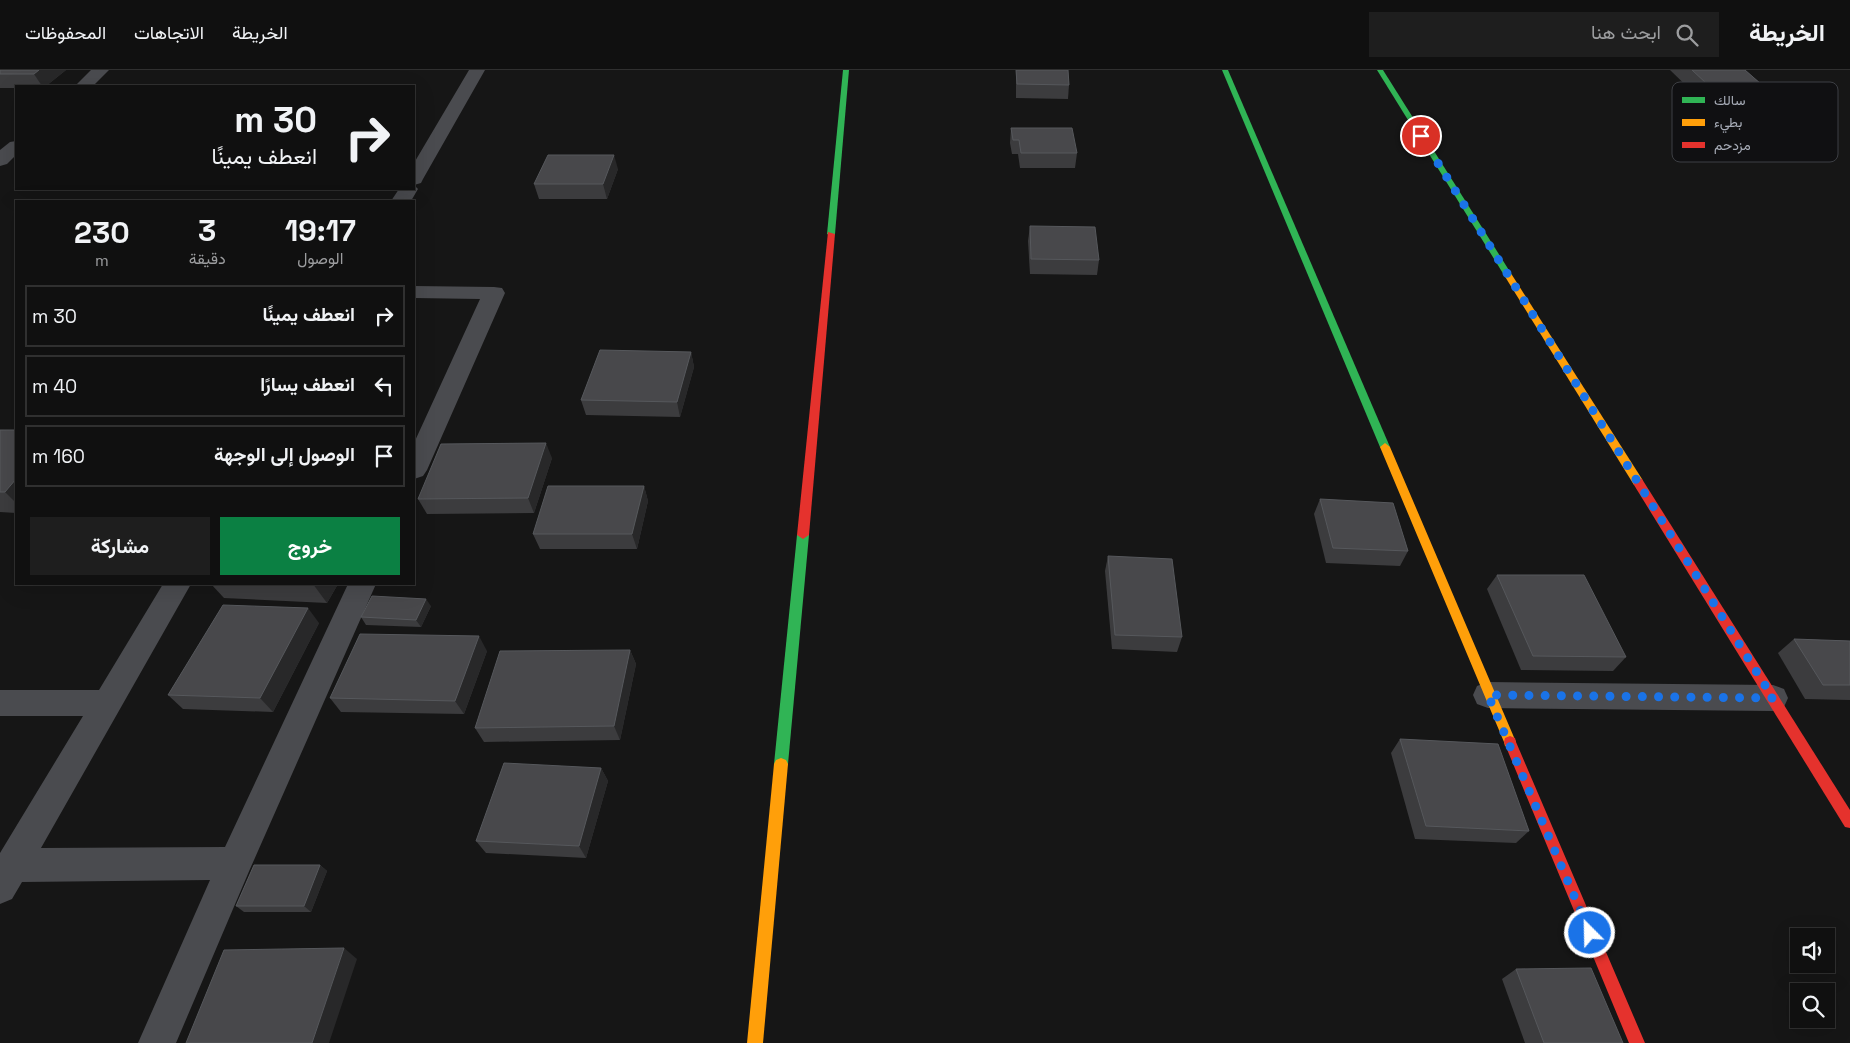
<!DOCTYPE html>
<html lang="ar">
<head>
<meta charset="utf-8">
<style>
  body { margin:0; font-family:"Space Grotesk",Vazirmatn,sans-serif; background:#1e1e1e; color:#f1f3f6; direction:rtl; height:100vh; display:flex; flex-direction:column; font-size:19px; white-space:nowrap }
  * { box-sizing:border-box; margin:0 }
  p { font-size:16px; color:#9c9d9f }
  .icon { flex:none; width:28px; height:28px; fill:none; stroke:currentColor; stroke-width:2; stroke-linecap:round; stroke-linejoin:round }
  .map { position:relative; flex:1; overflow:hidden; direction:ltr }
  .drawer { position:absolute; left:15px; top:130px; width:400px; height:385px; display:flex; flex-direction:column; background:#101010; border-radius:0px; box-shadow:0 5px 20px #0002,0 0 0 1px #303030; direction:rtl }
  .drawer>* { flex:none }
  .top-card { position:absolute; left:15px; top:15px; width:400px; height:105px; border-radius:0px; box-shadow:0 5px 20px #0002,0 0 0 1px #303030; direction:rtl; background:#101010; color:#f1f3f6; overflow:hidden }
  .tools { position:absolute; left:1790px; top:858px; display:grid; gap:10px }
  .tools a { display:grid; place-items:center; width:45px; height:45px; border-radius:0px; background:#101010; box-shadow:0 5px 20px #0002,0 0 0 1px #303030; font-size:25px }
  .pin { position:absolute; display:grid; place-items:center; width:42px; height:42px; color:#fff; margin:-21px; border:2px solid #fff; border-radius:50%; box-shadow:0 1px 5px #0007 }
  .me { position:absolute; width:55px; margin:-28px; rotate:337deg; stroke-linejoin:round; filter:drop-shadow(0 0 4px #0008) }
  .turn { display:flex; align-items:center; gap:18px; height:105px; padding:0 15px; font-size:22px }
  .turn .icon { width:65px; height:65px; stroke-width:2.5 }
  .turn b { display:block; font-size:35px; line-height:42px }
  .eta { display:flex; justify-content:space-evenly; align-items:center; height:85px; text-align:center }
  .eta b { font-size:30px; font-weight:700; line-height:35px }
  .primary-button { display:flex; gap:10px; margin-top:auto; padding:10px 15px }
  .primary-button a { flex:1; height:58px; border-radius:0px; background:#0b8043; color:#fff; font-size:20px; font-weight:700; line-height:58px; text-align:center }
  .primary-button a+a { background:#1e1e1e; color:#f1f3f6 }
  ul { padding:0; list-style:none }
  li { display:flex; align-items:center; gap:15px; height:62px; margin:0 10px 8px; padding:0 5px; border:2px solid #303030; border-radius:0px }
  li div { flex:1 }
  li b { display:block; font-size:19px }
  li em { font-style:normal }
  header { display:flex; align-items:center; gap:30px; box-sizing:border-box; height:70px; padding:0 25px; background:#101010; border-bottom:1px solid #303030 }
  header strong { font-size:24px }
  nav { display:flex; gap:28px; margin-inline-start:auto; font-size:18px }
  .search { width:350px; height:45px; background:#1e1e1e; display:flex; align-items:center; gap:12px; box-sizing:border-box; padding:0 18px; border-radius:0px; color:#9c9d9f; font-size:19px }
  .map>svg:first-child { display:block }
</style>
</head>
<body>
<header>
<strong>الخريطة</strong>
<div class="search"><svg class="icon" aria-label="search" viewBox="0 0 24 24"><circle cx="10" cy="10" r="6"/><path d="M15 15l6 6"/></svg>ابحث هنا</div>
<nav><a>الخريطة</a><a>الاتجاهات</a><a>المحفوظات</a></nav>
</header>
<div class="map">
<svg width="1850" height="973" viewBox="0 0 1850 973">
  <rect width="100%" height="100%" fill="#161616"/>
  <g fill="none" stroke-linecap="round" stroke-linejoin="round">
    <g fill="#4a4b4f" fill-rule="evenodd">
      <path d="M91 0H109L93 16H75Z"/>
      <path d="M469 0H485L423 109 421 113 414 115V93Z"/>
      <path d="M16 71V85L7 94 0 96V80L10 72Z"/>
      <path d="M414 115 418 119 411 131H391L399 119H414Z"/>
      <path d="M414 216 494 217 502 218 505 223 427 400 423 406 414 409V373L480 229 414 228Z"/>
      <path d="M163 514H191L41 778 225 777 348 514H376L250 799 176 973H138L210 810 22 812 12 829 0 834V783L83 646H0V620H99Z"/>
      <path d="M1488 612 1773 615 1784 619 1788 628 1784 637 1773 641 1488 638 1477 634 1473 625 1477 616Z"/>
    </g>
    <g fill="#30b455" fill-rule="evenodd">
      <path d="M843 0H849L835 164 831 166 827 164Z"/>
      <path d="M1222 0H1228L1390 377 1389 380 1385 381 1380 377Z"/>
      <path d="M1377 0H1383L1512 205 1511 207 1508 208 1504 205Z"/>
      <path d="M803 461 809 465 788 694 786 698 781 700 776 698 774 694 797 465Z"/>
    </g>
    <g fill="#ff9f0a" fill-rule="evenodd">
      <path d="M1508 202 1512 205 1642 409 1643 412 1642 415H1634L1504 205Z"/>
      <path d="M1385 373 1390 377 1516 672 1515 676 1510 678 1505 676 1504 672 1380 377Z"/>
      <path d="M781 688 786 690 788 694 763 973H747L774 694 776 690Z"/>
    </g>
    <g fill="#e5322d" fill-rule="evenodd">
      <path d="M828 162 835 164 809 465 803 469 797 465Z"/>
      <path d="M1638 408 1642 409 1850 740V758L1845 757 1634 415 1633 412 1634 409Z"/>
      <path d="M1510 666 1515 668 1516 672 1645 973H1629L1504 672 1505 668Z"/>
    </g>
  </g>
  <g fill="#3c3c3e">
    <path d="M0 0H66L46 16H16V18H0Z"/>
    <path d="M1016 0H1068L1069 15 1068 29 1016 28Z"/>
    <path d="M1670 0H1745L1761 14 1752 28H1699Z"/>
    <path d="M1011 58 1077 83 1075 98H1020L1018 84H1012L1010 73Z"/>
    <path d="M618 99 607 129H539L534 114Z"/>
    <path d="M1030 156 1099 190 1097 205 1030 204 1028 171Z"/>
    <path d="M691 282 694 297 680 347 586 345 581 330Z"/>
    <path d="M0 360H16V443L0 442Z"/>
    <path d="M552 388 534 443 427 444 418 429Z"/>
    <path d="M644 416 648 431 637 479H540L533 464Z"/>
    <path d="M1320 429 1408 481 1400 496 1326 493 1314 444Z"/>
    <path d="M1108 486 1182 567 1177 582 1112 579 1105 501Z"/>
    <path d="M1497 505 1626 587 1613 601 1521 600 1487 519Z"/>
    <path d="M211 514H338L327 533 224 528Z"/>
    <path d="M431 536 421 557 366 555 361 547Z"/>
    <path d="M319 553 273 642 183 639 168 625Z"/>
    <path d="M1794 569 1850 571V630L1805 629 1778 583Z"/>
    <path d="M630 580 636 594 620 670 484 672 475 658Z"/>
    <path d="M487 581 464 644 341 642 330 628Z"/>
    <path d="M1400 669 1529 761 1516 773 1415 769 1391 683Z"/>
    <path d="M601 698 608 711 586 788 486 783 476 771Z"/>
    <path d="M320 795 327 801 311 842H244L236 836Z"/>
    <path d="M1516 899 1623 973H1525L1502 909Z"/>
  </g>
  <g fill="#282829">
    <path d="M39 0H66L46 16H42L34 4Z"/>
    <path d="M614 85 618 99 607 129 603 114Z"/>
    <path d="M691 282 694 297 680 347 677 332Z"/>
    <path d="M546 373 552 388 534 443 528 428Z"/>
    <path d="M16 409V433L5 422Z"/>
    <path d="M644 416 648 431 637 479 632 464Z"/>
    <path d="M313 514H338L327 533Z"/>
    <path d="M426 529 431 536 421 557 416 550Z"/>
    <path d="M308 538 319 553 273 642 260 628Z"/>
    <path d="M479 566 487 581 464 644 455 631Z"/>
    <path d="M630 580 636 594 620 670 614 656Z"/>
    <path d="M601 698 608 711 586 788 579 776Z"/>
    <path d="M320 795 327 801 311 842 304 836Z"/>
    <path d="M344 878 357 889 329 973H312Z"/>
  </g>
  <g fill="#48484b" stroke="#56585c">
    <path d="M0 0H39L34 4H0Z"/>
    <path d="M1016 0H1068L1069 15 1017 14Z"/>
    <path d="M1692 0H1745L1761 14H1707Z"/>
    <path d="M1011 58H1072L1077 83H1021L1019 70H1013Z"/>
    <path d="M548 85H614L603 114H534Z"/>
    <path d="M1030 156 1095 157 1099 190 1031 189Z"/>
    <path d="M600 280 691 282 677 332 581 330Z"/>
    <path d="M0 360H16V409L5 422H0Z"/>
    <path d="M546 373 528 428 418 429 441 374Z"/>
    <path d="M548 416H644L632 464H533Z"/>
    <path d="M1320 429 1393 433 1408 481 1333 478Z"/>
    <path d="M1108 486 1172 489 1182 567 1115 565Z"/>
    <path d="M1497 505H1584L1626 587 1533 586Z"/>
    <path d="M372 526 426 529 416 550 361 547Z"/>
    <path d="M223 535 308 538 260 628 168 625Z"/>
    <path d="M360 564 479 566 455 631 330 628Z"/>
    <path d="M1794 569 1850 571V615H1823Z"/>
    <path d="M630 580 614 656 475 658 500 581Z"/>
    <path d="M1400 669 1498 674 1529 761 1426 756Z"/>
    <path d="M504 693 601 698 579 776 476 771Z"/>
    <path d="M254 795H320L304 836H236Z"/>
    <path d="M344 878 312 973H186L224 880Z"/>
    <path d="M1591 898 1623 973H1544L1516 899Z"/>
  </g>
  <g fill="none" stroke-linecap="round" stroke-linejoin="round">
    <path stroke="#1a73e8" stroke-width="9" stroke-dasharray="0 16.2" d="M1421 66 1773 628 1488 625 1590 863"/>
  </g>
  <rect x="1672" y="12" width="166" height="80" rx="8" fill="#101012" stroke="#3d3f44" stroke-width="1"/>
  <rect x="1682" y="27" width="23" height="6" fill="#30b455"/>
  <rect x="1682" y="49" width="23" height="7" fill="#ff9f0a"/>
  <rect x="1682" y="72" width="23" height="6" fill="#e5322d"/>
  <g font-size="14" fill="#a7acb7">
    <text x="1714" y="35">سالك</text>
    <text x="1714" y="57">بطيء</text>
    <text x="1714" y="80">مزدحم</text>
  </g>
</svg>
<div class="tools">
<a><svg class="icon" aria-label="sound" viewBox="0 0 24 24"><path d="M4 9h4l5-4v14l-5-4H4zM17 9q2 3 0 6"/></svg></a>
<a><svg class="icon" aria-label="search" viewBox="0 0 24 24"><circle cx="10" cy="10" r="6"/><path d="M15 15l6 6"/></svg></a>
</div>
<div class="pin" style="left:1421px;top:66px;background:#d93025"><svg class="icon" aria-label="arrive" viewBox="0 0 24 24"><path d="M6 21V4h12l-3 4 3 4H6"/></svg></div>
<svg class="me" style="left:1590px;top:863px" viewBox="-20 -20 40 40"><circle r="17" fill="#1a73e8" stroke="#fff" stroke-width="3"/><path d="M0-11L8 9 0 5-8 9z" fill="#fff"/></svg>
<div class="top-card">
<div class="turn"><svg class="icon" aria-label="right" viewBox="0 0 24 24"><path d="M7 20v-9h11M14 6l5 5-5 5"/></svg><div><b>30 m</b>انعطف يمينًا</div></div>
</div>
<section class="drawer">
<div class="eta">
<div><b>19:17</b><p>الوصول</p></div>
<div><b>3</b><p>دقيقة</p></div>
<div><b>230</b><p>m</p></div>
</div>
<ul>
<li><svg class="icon" aria-label="right" viewBox="0 0 24 24"><path d="M7 20v-9h11M14 6l5 5-5 5"/></svg><div><b>انعطف يمينًا</b></div><em>30 m</em></li>
<li><svg class="icon" aria-label="left" viewBox="0 0 24 24"><path d="M17 20v-9H6M10 6l-5 5 5 5"/></svg><div><b>انعطف يسارًا</b></div><em>40 m</em></li>
<li><svg class="icon" aria-label="arrive" viewBox="0 0 24 24"><path d="M6 21V4h12l-3 4 3 4H6"/></svg><div><b>الوصول إلى الوجهة</b></div><em>160 m</em></li>
</ul>
<div class="primary-button"><a>خروج</a><a>مشاركة</a></div>
</section>
</div>
</body>
</html>
